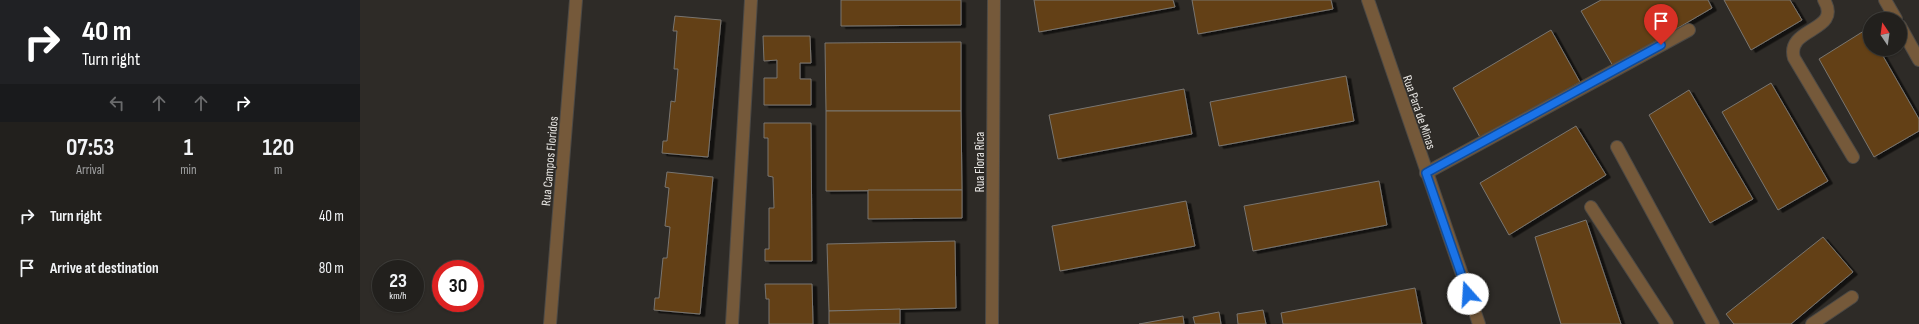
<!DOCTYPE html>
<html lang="en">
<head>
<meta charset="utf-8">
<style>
  body { margin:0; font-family:"Sofia Sans Condensed",sans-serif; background:#2a2826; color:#f1f3f6; height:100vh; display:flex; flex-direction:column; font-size:15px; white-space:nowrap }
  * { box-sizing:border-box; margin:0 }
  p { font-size:13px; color:#a2a3a4 }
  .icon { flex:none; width:22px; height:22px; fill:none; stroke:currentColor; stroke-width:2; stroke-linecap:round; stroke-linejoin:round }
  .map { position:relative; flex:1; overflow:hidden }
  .side { display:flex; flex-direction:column; background:#22201d; width:360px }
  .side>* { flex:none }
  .banner { background:#202124; color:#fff; overflow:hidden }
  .needle { width:26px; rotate:347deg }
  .controls { position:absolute; left:1503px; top:12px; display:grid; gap:8px }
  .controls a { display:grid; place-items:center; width:44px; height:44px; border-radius:50%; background:#22201d; box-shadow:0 1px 3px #0004,0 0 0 1px #3f3e3b; font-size:20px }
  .speed { position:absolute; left:12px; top:260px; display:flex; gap:8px; font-size:20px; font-weight:700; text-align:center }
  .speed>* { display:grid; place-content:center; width:52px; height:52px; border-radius:50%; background:#22201d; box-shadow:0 1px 3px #0004,0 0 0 1px #3f3e3b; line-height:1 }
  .speed small { font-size:10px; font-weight:400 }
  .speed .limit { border:6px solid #d22; background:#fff; color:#111 }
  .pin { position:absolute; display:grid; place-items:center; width:34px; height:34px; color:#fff; margin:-41px -17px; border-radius:50% 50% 50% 0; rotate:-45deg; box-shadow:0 0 4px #0007 }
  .pin .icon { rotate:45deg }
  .me { position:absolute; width:44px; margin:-22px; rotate:341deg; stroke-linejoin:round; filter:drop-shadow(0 0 3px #0008) }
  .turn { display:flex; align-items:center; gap:14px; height:84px; padding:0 16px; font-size:18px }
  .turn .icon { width:52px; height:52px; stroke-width:2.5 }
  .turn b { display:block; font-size:28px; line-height:34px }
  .lanes { display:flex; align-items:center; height:38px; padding:0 16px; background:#0003; justify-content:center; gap:20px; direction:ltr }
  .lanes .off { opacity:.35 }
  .eta { display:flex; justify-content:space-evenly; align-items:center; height:68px; text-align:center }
  .eta b { font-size:24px; font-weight:700; line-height:28px }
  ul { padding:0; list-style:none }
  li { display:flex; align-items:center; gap:12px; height:52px; padding:0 16px }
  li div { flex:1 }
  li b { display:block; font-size:15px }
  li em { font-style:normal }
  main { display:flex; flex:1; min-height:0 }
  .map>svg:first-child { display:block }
</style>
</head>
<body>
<main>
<section class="side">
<div class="banner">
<div class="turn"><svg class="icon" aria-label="right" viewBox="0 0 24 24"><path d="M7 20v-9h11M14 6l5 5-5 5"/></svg><div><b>40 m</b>Turn right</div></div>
<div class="lanes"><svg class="icon off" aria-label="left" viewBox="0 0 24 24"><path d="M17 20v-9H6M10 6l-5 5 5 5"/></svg><svg class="icon off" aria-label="ahead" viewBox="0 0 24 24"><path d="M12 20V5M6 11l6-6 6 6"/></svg><svg class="icon off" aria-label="ahead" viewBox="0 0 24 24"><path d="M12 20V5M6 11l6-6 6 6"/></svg><svg class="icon" aria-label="right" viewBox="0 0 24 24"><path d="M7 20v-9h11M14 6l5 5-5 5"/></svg></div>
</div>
<div class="eta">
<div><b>07:53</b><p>Arrival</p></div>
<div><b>1</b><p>min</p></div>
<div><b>120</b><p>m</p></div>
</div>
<ul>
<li><svg class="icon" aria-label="right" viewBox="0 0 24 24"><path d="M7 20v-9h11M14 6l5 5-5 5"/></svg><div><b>Turn right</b></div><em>40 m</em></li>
<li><svg class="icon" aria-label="arrive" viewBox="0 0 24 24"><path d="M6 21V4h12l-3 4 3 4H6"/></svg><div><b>Arrive at destination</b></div><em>80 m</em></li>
</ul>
</section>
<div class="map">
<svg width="1559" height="324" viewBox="0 0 1559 324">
  <defs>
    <filter id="shadow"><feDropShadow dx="4.5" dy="2.5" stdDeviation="0" flood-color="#0009"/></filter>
  </defs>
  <rect width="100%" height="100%" fill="#2e2b27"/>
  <g fill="#644112" stroke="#797571" filter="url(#shadow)">
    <path d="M481 0H601V25L481 26Z"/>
    <path d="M674 0H813L815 7 679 32Z"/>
    <path d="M832 0H971L973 9 838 34Z"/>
    <path d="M1241 0H1348L1352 8 1253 66 1221 11Z"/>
    <path d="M1364 0H1430L1442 20 1391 50Z"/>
    <path d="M315 16 361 20 348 157 302 153 303 141H307L311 101 315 102 318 69H314L317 31H313Z"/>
    <path d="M1507 29 1510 34V49H1519L1559 119V131L1514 157 1459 59Z"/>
    <path d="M1191 30 1220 82 1121 139 1093 88Z"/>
    <path d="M403 36H450L451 63H440V79H451V105H404V78H417V60L404 61Z"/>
    <path d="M601 42V111H466L465 43Z"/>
    <path d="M986 76 994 121 859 146 850 102Z"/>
    <path d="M1411 83 1468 181 1418 210 1362 112Z"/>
    <path d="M824 89 832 134 698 159 689 115Z"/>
    <path d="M1329 90 1393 199 1350 223 1289 115Z"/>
    <path d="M466 111H601L602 190 466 191Z"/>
    <path d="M404 123H451L452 261H405V249H409V208H414L413 177 408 176V138H404Z"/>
    <path d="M1216 126 1246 175 1149 235 1120 183Z"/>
    <path d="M307 172 353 177 340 314 294 310 295 298H299L303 258H307L310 227 305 226 309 188 305 187Z"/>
    <path d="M1019 181 1027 225 893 251 884 206Z"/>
    <path d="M508 190H602V218L508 219Z"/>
    <path d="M826 201 835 246 700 271 692 226Z"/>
    <path d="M1226 220 1261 324H1201L1175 237Z"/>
    <path d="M1463 237 1493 272 1431 324H1374L1366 314Z"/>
    <path d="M595 241 596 308 469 311 467 244Z"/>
    <path d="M405 284H452L453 324H409V299H406Z"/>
    <path d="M1055 288 1062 324H923L921 313Z"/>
    <path d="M540 309V324H469V311Z"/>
    <path d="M903 310 906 324H878L877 314Z"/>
    <path d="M859 312 861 324H835L833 317Z"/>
    <path d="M823 316 824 324H779Z"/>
  </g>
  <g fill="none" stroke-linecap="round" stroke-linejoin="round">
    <g stroke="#4c4945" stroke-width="14">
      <g id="minor">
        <path d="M1008 0 1119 324"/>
        <path d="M1464 0C1483 32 1425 27 1434 58L1493 157"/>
        <path d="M1525 0 1536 19"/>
        <path d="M1540 26 1559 60"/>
        <path d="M1257 147 1353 324"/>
        <path d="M1066 173 1329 30"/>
        <path d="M1231 207 1307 324"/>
        <path d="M190 324 216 0"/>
        <path d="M372 324 391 0"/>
        <path d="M632 324 634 0"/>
        <path d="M1452 324 1492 297"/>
      </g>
    </g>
    <use href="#minor" stroke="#75593a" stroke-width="12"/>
  </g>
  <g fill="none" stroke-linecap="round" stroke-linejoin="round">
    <g stroke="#114b97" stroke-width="10">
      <path id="route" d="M1108 294 1066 173 1301 45"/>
    </g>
    <use href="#route" stroke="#1a73e8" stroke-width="7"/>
  </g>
  <g text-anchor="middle" stroke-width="3" stroke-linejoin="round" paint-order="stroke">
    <g font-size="13" fill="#e7e5e2" stroke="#2e2b27">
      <text transform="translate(1060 112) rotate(71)" y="5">Rua Pará de Minas</text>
      <text transform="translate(189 161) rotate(-85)" y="5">Rua Campos Floridos</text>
      <text transform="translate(619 162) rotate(-90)" y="5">Rua Flora Rica</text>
    </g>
  </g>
</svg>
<div class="controls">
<a><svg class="needle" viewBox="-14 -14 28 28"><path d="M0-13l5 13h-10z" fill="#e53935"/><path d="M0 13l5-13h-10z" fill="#a2a3a4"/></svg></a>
</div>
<div class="speed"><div>23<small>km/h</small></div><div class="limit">30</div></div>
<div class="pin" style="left:1301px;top:45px;background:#d93025"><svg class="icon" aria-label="arrive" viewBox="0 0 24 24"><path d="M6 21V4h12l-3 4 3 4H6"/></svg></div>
<svg class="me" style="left:1108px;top:294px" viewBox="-20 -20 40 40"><circle r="19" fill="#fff"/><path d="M0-13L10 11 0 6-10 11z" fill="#1a73e8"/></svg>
</div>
</main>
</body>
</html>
